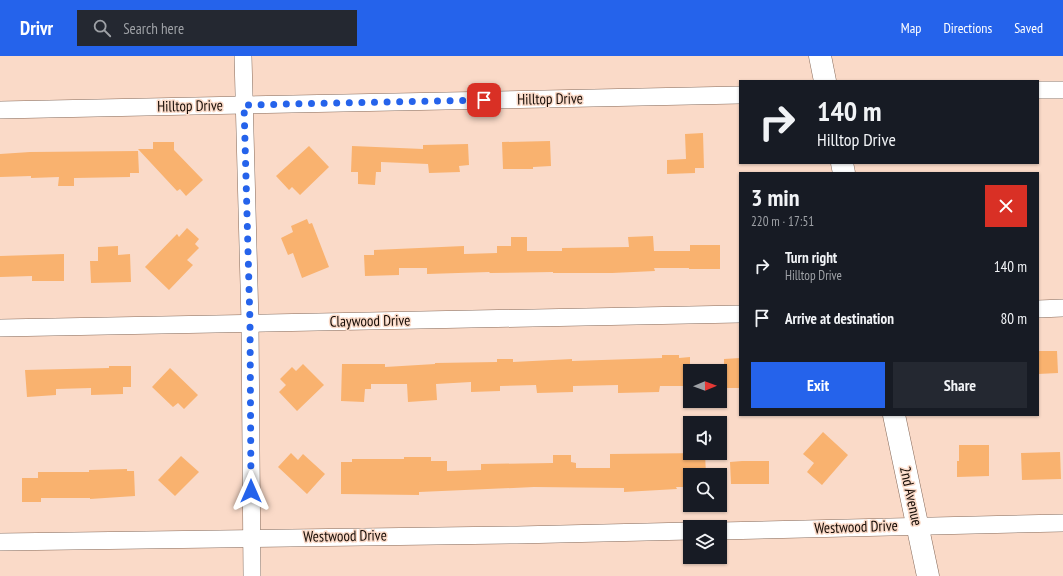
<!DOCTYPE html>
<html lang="en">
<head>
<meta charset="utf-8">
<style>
  body { margin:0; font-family:"PT Sans Narrow",sans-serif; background:#242831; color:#f1f3f6; height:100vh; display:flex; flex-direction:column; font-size:15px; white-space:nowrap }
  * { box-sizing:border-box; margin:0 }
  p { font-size:13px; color:#9ea1a6 }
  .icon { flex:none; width:22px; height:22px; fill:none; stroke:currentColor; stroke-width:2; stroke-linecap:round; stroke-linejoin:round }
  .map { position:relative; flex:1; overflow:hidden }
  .drawer { position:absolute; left:739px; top:116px; width:300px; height:244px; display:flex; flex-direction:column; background:#171b24; border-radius:0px; box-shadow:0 1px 3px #0004 }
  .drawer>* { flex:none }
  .top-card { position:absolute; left:739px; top:24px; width:300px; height:84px; border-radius:0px; box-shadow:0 1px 3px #0004; background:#171b24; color:#f1f3f6; overflow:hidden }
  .needle { width:26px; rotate:89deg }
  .fabs { position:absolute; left:683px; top:308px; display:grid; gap:8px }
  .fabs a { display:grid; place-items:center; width:44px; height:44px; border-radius:0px; background:#171b24; box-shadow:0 1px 3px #0004; font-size:20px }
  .pin { position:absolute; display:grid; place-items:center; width:34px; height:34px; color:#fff; margin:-17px; border-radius:8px; box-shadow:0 2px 6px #0006 }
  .me { position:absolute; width:44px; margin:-22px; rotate:0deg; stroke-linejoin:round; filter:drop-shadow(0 0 3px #0008) }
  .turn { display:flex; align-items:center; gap:14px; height:84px; padding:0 12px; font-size:18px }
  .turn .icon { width:52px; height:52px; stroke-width:2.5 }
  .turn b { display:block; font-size:28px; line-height:34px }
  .round { display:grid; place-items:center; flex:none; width:42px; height:42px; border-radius:0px; background:#242831 }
  .summary { display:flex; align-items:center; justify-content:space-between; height:68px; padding:0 12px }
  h1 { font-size:24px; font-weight:700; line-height:30px }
  .primary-button { display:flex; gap:8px; margin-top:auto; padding:8px 12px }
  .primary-button a { flex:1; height:46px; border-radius:0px; background:#2563eb; color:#fff; font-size:16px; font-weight:700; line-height:46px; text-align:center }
  .primary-button a+a { background:#242831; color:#f1f3f6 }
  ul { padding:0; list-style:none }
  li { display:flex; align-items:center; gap:12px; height:52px; padding:0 12px }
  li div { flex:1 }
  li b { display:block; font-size:15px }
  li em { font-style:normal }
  header { display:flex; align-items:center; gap:24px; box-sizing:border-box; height:56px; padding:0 20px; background:#2563eb; color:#fff }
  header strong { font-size:19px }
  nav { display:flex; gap:22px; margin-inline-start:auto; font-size:14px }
  .search { width:280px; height:36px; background:#242831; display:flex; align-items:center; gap:10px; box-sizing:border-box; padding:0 14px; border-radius:0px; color:#9ea1a6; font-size:15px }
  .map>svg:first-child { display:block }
</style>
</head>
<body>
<header>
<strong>Drivr</strong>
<div class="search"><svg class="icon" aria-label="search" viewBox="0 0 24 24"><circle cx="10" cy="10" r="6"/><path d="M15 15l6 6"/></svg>Search here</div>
<nav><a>Map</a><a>Directions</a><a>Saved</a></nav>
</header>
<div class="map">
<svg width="1063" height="520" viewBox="0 0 1063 520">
  <rect width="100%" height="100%" fill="#fadac8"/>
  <g fill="#f9b26f">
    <path d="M703 77 704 112H695V117L667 118V104L686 103 685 78Z"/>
    <path d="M550 85 551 110 533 111V113H503L502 86Z"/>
    <path d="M153 86H174V94L203 124 186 140 180 133 177 135 138 93H153Z"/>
    <path d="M468 88 469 109 459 110 460 116 429 117 428 108 381 106V116H376L375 129 358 128V116H351L352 90 423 93V89Z"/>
    <path d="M309 90 329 111 300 139 292 131 289 134 276 120Z"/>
    <path d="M138 95 139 117H130V121L74 122V130H58L59 121 31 122V120L0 121V98L30 96Z"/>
    <path d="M307 163 309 168 312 167 329 211 302 222 293 197 288 199 281 182 293 176 291 170Z"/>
    <path d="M187 172 199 183 195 188 199 192 187 204 193 209 169 234 145 211 177 178 179 181Z"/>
    <path d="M653 180 654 195H690V189H720V213H689V212H654L655 215 612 217H553V216L490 217 489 216 427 218V212H399V219L365 220 364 199H374V194L464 190V198L497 197V190H511V181H527V195H562V192L629 191 628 181Z"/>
    <path d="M118 190V199L130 198 131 226 91 227 90 205H98V191Z"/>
    <path d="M64 198V225H32V220L0 221V200Z"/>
    <path d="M1038 295H1057L1058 317 1038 318Z"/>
    <path d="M662 299H679V302L690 301V330H660L659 336 618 337V329L573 330V336L537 337 536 329 500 330V335L471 336V326L436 328 437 344 408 346 407 328H371V333H365L364 346 341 345 342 308H385V311L435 308V307L497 306V303H513V306L572 303V305L662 302Z"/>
    <path d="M740 302V332H724V303Z"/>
    <path d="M303 308 324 329 297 355 279 336 286 329 280 323 292 311 296 315Z"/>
    <path d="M109 310H131V331H123V338L91 339V332L56 333V339L27 341 25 314 109 312Z"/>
    <path d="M170 312 198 339 184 353 178 347 173 351 152 331Z"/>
    <path d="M823 376 848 399 822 429 807 416 814 407 803 398Z"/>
    <path d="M959 389H989V420L957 421V405H959Z"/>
    <path d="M1060 396 1061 423 1022 424 1021 397Z"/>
    <path d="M291 397 298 404 303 398 325 418 307 438 278 411Z"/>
    <path d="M705 397 706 419H690V431H676L677 433 624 436V432L534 431 419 436V439L341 438V406H352V403H404V401H431V405H447V415L481 414V408L553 407V399H571V406L576 407V412H610V398Z"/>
    <path d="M181 400 199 416 175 440 158 424Z"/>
    <path d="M742 405H769V428H731L730 406Z"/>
    <path d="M127 413V415H134L135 440 90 443V442H41V446H22V422H38V416H89V414Z"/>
  </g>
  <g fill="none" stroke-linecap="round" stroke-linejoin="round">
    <g stroke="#866a5a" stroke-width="18">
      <g id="street">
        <path d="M243 0 250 267 252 520"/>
        <path d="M1038 34H1063"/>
        <path d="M0 54 740 39"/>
        <path d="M1038 253 1063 252"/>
        <path d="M0 272 740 258"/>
        <path d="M720 475 1063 467"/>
        <path d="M0 486 517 479 690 475"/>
      </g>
    </g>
    <g stroke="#866a5a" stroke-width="23">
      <g id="secondary">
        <path d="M820 0 825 25"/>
        <path d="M842 107 844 117"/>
        <path d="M894 359 928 520"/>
      </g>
    </g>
    <use href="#street" stroke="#fff" stroke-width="17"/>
    <use href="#secondary" stroke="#fff" stroke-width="22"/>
  </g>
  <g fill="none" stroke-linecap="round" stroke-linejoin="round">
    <path stroke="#2563eb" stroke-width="7" stroke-dasharray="0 12.6" d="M251 435 250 267 244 49 484 44"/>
  </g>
  <g text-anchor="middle" stroke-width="3" stroke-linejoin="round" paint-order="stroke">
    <g font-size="15" fill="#160c06" stroke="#fadac8">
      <text transform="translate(550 43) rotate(-1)" y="5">Hilltop Drive</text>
      <text transform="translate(190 50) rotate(-1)" y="5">Hilltop Drive</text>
      <text transform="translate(370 265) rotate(-1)" y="5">Claywood Drive</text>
      <text transform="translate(911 440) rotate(78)" y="5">2nd Avenue</text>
      <text transform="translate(856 471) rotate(-2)" y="5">Westwood Drive</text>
      <text transform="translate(345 480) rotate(-1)" y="5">Westwood Drive</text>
    </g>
  </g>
</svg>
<div class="fabs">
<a><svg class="needle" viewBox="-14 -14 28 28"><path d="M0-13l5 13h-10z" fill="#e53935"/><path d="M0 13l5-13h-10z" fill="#9ea1a6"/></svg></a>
<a><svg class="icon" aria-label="sound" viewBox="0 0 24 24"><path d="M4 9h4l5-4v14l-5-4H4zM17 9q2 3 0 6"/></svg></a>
<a><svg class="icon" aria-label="search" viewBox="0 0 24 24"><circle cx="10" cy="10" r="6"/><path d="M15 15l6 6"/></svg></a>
<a><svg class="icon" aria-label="layers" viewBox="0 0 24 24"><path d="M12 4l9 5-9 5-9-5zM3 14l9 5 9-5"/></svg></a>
</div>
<div class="pin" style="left:484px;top:44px;background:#d93025"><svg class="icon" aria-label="arrive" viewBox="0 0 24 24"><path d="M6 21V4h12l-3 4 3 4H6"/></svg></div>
<svg class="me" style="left:251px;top:435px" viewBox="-20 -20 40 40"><path d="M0-17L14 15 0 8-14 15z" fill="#2563eb" stroke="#fff" stroke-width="4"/></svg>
<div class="top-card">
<div class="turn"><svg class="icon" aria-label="right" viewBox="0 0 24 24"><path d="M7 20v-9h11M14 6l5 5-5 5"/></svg><div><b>140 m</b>Hilltop Drive</div></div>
</div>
<section class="drawer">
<div class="summary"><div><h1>3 min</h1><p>220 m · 17:51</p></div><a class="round" style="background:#d93025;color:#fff"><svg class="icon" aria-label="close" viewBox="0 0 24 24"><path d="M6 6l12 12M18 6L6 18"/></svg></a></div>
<ul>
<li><svg class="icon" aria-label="right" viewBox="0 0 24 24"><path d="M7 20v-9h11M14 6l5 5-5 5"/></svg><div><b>Turn right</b><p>Hilltop Drive</p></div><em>140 m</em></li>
<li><svg class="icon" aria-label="arrive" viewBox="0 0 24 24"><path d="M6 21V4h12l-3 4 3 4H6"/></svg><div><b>Arrive at destination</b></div><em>80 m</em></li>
</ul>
<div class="primary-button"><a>Exit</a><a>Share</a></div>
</section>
</div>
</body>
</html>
